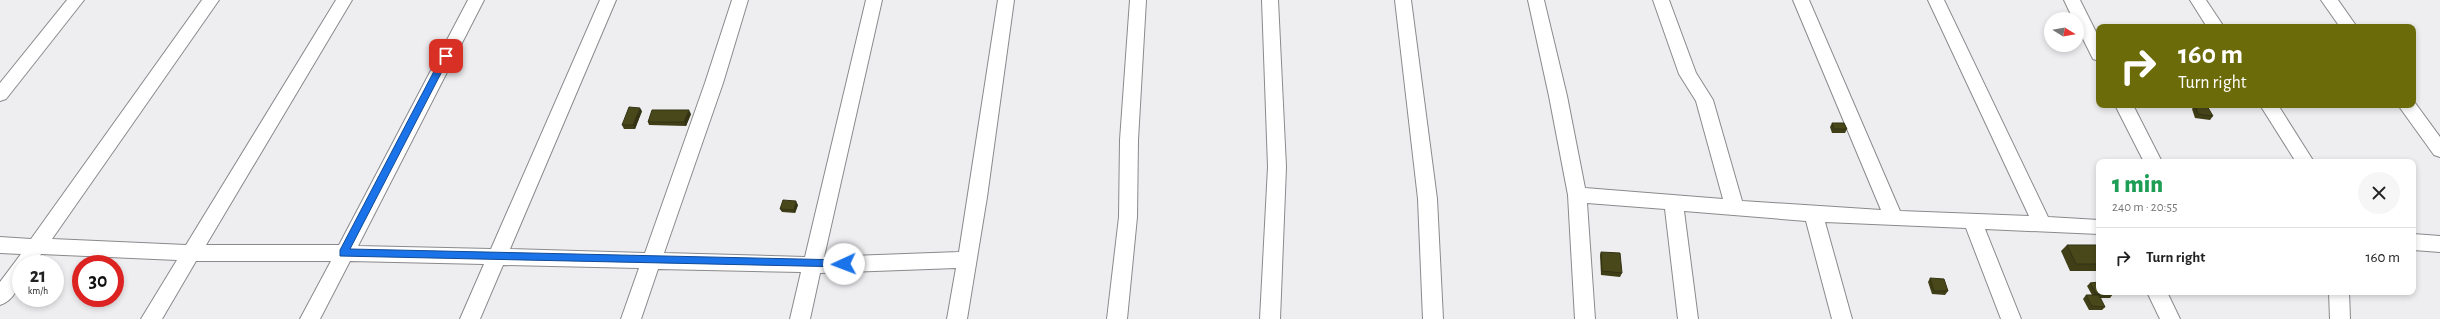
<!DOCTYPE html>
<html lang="en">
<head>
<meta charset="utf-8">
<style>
  body { margin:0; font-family:"Alegreya Sans",sans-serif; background:#f6f6f6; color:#222; height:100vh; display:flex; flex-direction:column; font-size:15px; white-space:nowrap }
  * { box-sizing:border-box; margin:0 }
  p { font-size:13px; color:#767676 }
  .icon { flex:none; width:22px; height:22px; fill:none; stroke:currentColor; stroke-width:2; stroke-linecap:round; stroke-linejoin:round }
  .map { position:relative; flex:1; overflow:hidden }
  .sheet { position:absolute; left:2096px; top:159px; width:320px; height:136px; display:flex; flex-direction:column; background:#fff; border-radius:8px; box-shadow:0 2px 6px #0003 }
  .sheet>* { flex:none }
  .guide { position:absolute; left:2096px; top:24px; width:320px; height:84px; border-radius:8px; box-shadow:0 2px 6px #0003; background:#6c6b09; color:#fff; overflow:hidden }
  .needle { width:26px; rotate:101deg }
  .tools { position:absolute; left:2044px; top:12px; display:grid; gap:8px }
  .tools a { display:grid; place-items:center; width:40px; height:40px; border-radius:50%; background:#fff; box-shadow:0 2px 6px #0003; font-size:20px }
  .speed { position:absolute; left:12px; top:255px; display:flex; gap:8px; font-size:20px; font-weight:700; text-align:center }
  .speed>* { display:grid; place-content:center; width:52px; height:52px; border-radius:50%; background:#fff; box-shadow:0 2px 6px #0003; line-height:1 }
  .speed small { font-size:10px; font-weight:400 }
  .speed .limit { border:6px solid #d22; background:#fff; color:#111 }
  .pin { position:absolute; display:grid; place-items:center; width:34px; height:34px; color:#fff; margin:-17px; border-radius:8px; box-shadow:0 2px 6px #0006 }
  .me { position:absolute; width:44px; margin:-22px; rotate:268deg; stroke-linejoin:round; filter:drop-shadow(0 0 3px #0008) }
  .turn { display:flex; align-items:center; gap:14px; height:84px; padding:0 16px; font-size:18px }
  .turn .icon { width:52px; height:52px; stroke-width:2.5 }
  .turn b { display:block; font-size:28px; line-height:34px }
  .round { display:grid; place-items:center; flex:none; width:42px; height:42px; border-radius:21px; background:#f6f6f6 }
  .head { display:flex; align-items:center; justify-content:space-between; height:68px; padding:0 16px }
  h1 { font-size:24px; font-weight:800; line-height:30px; color:#1e9e55 }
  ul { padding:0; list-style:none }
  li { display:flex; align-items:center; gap:12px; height:60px; padding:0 16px; border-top:1px solid #e0e0e0 }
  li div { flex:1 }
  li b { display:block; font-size:15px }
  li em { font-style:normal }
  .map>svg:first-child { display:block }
</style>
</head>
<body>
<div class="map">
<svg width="2440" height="319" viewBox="0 0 2440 319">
  <rect width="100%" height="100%" fill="#eeeef1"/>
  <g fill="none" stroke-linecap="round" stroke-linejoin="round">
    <g stroke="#8a8a8d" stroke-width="2">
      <g id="minor">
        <path d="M67 0H84L6 99 0 101V83Z"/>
        <path d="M202 0H219L52 239 186 245 336 0H352L206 245H339L468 0H484L358 246 491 249 600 0H616L510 249 645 253 705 83 732 0H748L723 83 664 253 805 257 866 0H882L824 257 959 252 998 0H1014L987 197 967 319H947L956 268 820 273 810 319H790L801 272 658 269 641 319H621L639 268 503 265 480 319H460L484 264 350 261 320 319H300L331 261H196L162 319H141L177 260 41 254 35 264H21C21 280 18 299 0 305V282L21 254 0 253V237L31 239Z"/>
        <path d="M1130 0H1146L1138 140 1137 217 1127 319H1107L1119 217 1120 140Z"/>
        <path d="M1262 0H1278L1286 167 1280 319H1260L1268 167Z"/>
        <path d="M1395 0H1411L1437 199 1443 319H1423L1418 199Z"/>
        <path d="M1528 0H1544L1567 96 1585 188 1723 199 1696 101 1679 74 1653 0H1669L1696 73 1713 100 1742 201 1881 210 1793 0H1809L1900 211 2029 216 1928 0H1944L2048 217 2099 220V234L1985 229 2021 319H2001L1966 228 1825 222 1852 319H1832L1806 221 1684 211 1698 319H1678L1665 209 1587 203 1595 319H1575L1568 195 1549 96Z"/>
        <path d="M2064 0H2080L2099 38V61L2093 59 2077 27V19H2073Z"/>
        <path d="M2190 0H2206L2224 27H2207Z"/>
        <path d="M2321 0H2338L2357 27H2340Z"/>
        <path d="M2413 100 2440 137V157L2434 155 2398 105H2413Z"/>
        <path d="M2115 105H2133L2162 162H2144Z"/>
        <path d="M2260 105H2278L2314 162H2296Z"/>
        <path d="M2413 234 2440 236V252L2413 250Z"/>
        <path d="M2147 292H2167L2180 319H2160Z"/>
        <path d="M2329 292H2349L2350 319H2330Z"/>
      </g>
    </g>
    <use href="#minor" fill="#fff" fill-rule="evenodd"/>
  </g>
  <g fill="#3f3e17">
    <path d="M2195 105 2213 116 2210 120 2195 118 2192 109Z"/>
    <path d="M642 111 635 129H624L622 125Z"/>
    <path d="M691 114 686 126 649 125 648 122Z"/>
    <path d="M1832 123 1847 129 1845 133H1832L1830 127Z"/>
    <path d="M798 205 795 213 782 212 780 209Z"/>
    <path d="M2067 245 2099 251V271H2070L2061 251Z"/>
    <path d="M1601 252 1622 273 1620 277 1601 275 1600 255Z"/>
    <path d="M1930 278 1948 291 1945 295 1932 294 1928 282Z"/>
    <path d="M2090 283 2113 294 2110 298H2100L2105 307 2102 310H2089L2083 299 2086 295H2092L2087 286Z"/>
  </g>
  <g fill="#333213">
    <path d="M640 108 642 111 635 129 633 125Z"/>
    <path d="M689 110 691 114 686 126 684 122Z"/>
    <path d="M796 201 798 205 795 213 794 210Z"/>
  </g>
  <g fill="#49481b" stroke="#333213">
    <path d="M2195 105 2207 106 2213 116 2198 114Z"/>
    <path d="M629 107 640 108 633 125H622Z"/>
    <path d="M652 110H689L684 122H648Z"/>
    <path d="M1832 123H1844L1847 129H1834Z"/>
    <path d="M783 200 796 201 794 210 780 209Z"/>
    <path d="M2067 245H2096L2099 251V264H2076Z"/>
    <path d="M1601 252 1620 253 1622 273 1602 271Z"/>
    <path d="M1930 278 1944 279 1948 291H1934Z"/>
    <path d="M2099 282V292H2112L2113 294H2096L2090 283Z"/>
    <path d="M2086 295H2099L2105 307 2092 306Z"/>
  </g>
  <path fill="#1a73e8" stroke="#114b97" d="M446 53 450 56 350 249 844 260 849 264 848 267 340 256V250L442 56Z"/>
</svg>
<div class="tools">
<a><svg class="needle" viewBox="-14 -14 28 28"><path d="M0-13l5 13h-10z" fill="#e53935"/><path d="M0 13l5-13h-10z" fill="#767676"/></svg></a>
</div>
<div class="speed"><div>21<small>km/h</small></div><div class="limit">30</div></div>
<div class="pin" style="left:446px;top:56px;background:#d93025"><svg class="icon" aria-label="arrive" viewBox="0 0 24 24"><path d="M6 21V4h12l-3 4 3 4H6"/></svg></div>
<svg class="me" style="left:844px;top:264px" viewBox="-20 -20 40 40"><circle r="19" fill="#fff"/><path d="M0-13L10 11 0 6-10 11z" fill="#1a73e8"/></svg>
<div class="guide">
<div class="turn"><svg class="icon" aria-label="right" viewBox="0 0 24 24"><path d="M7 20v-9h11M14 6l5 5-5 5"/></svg><div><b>160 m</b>Turn right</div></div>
</div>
<section class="sheet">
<div class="head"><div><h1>1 min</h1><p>240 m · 20:55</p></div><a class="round"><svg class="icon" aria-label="close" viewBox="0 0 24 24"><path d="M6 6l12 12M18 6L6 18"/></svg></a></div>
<ul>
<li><svg class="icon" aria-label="right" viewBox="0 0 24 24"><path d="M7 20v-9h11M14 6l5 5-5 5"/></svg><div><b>Turn right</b></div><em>160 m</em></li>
</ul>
</section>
</div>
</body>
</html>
